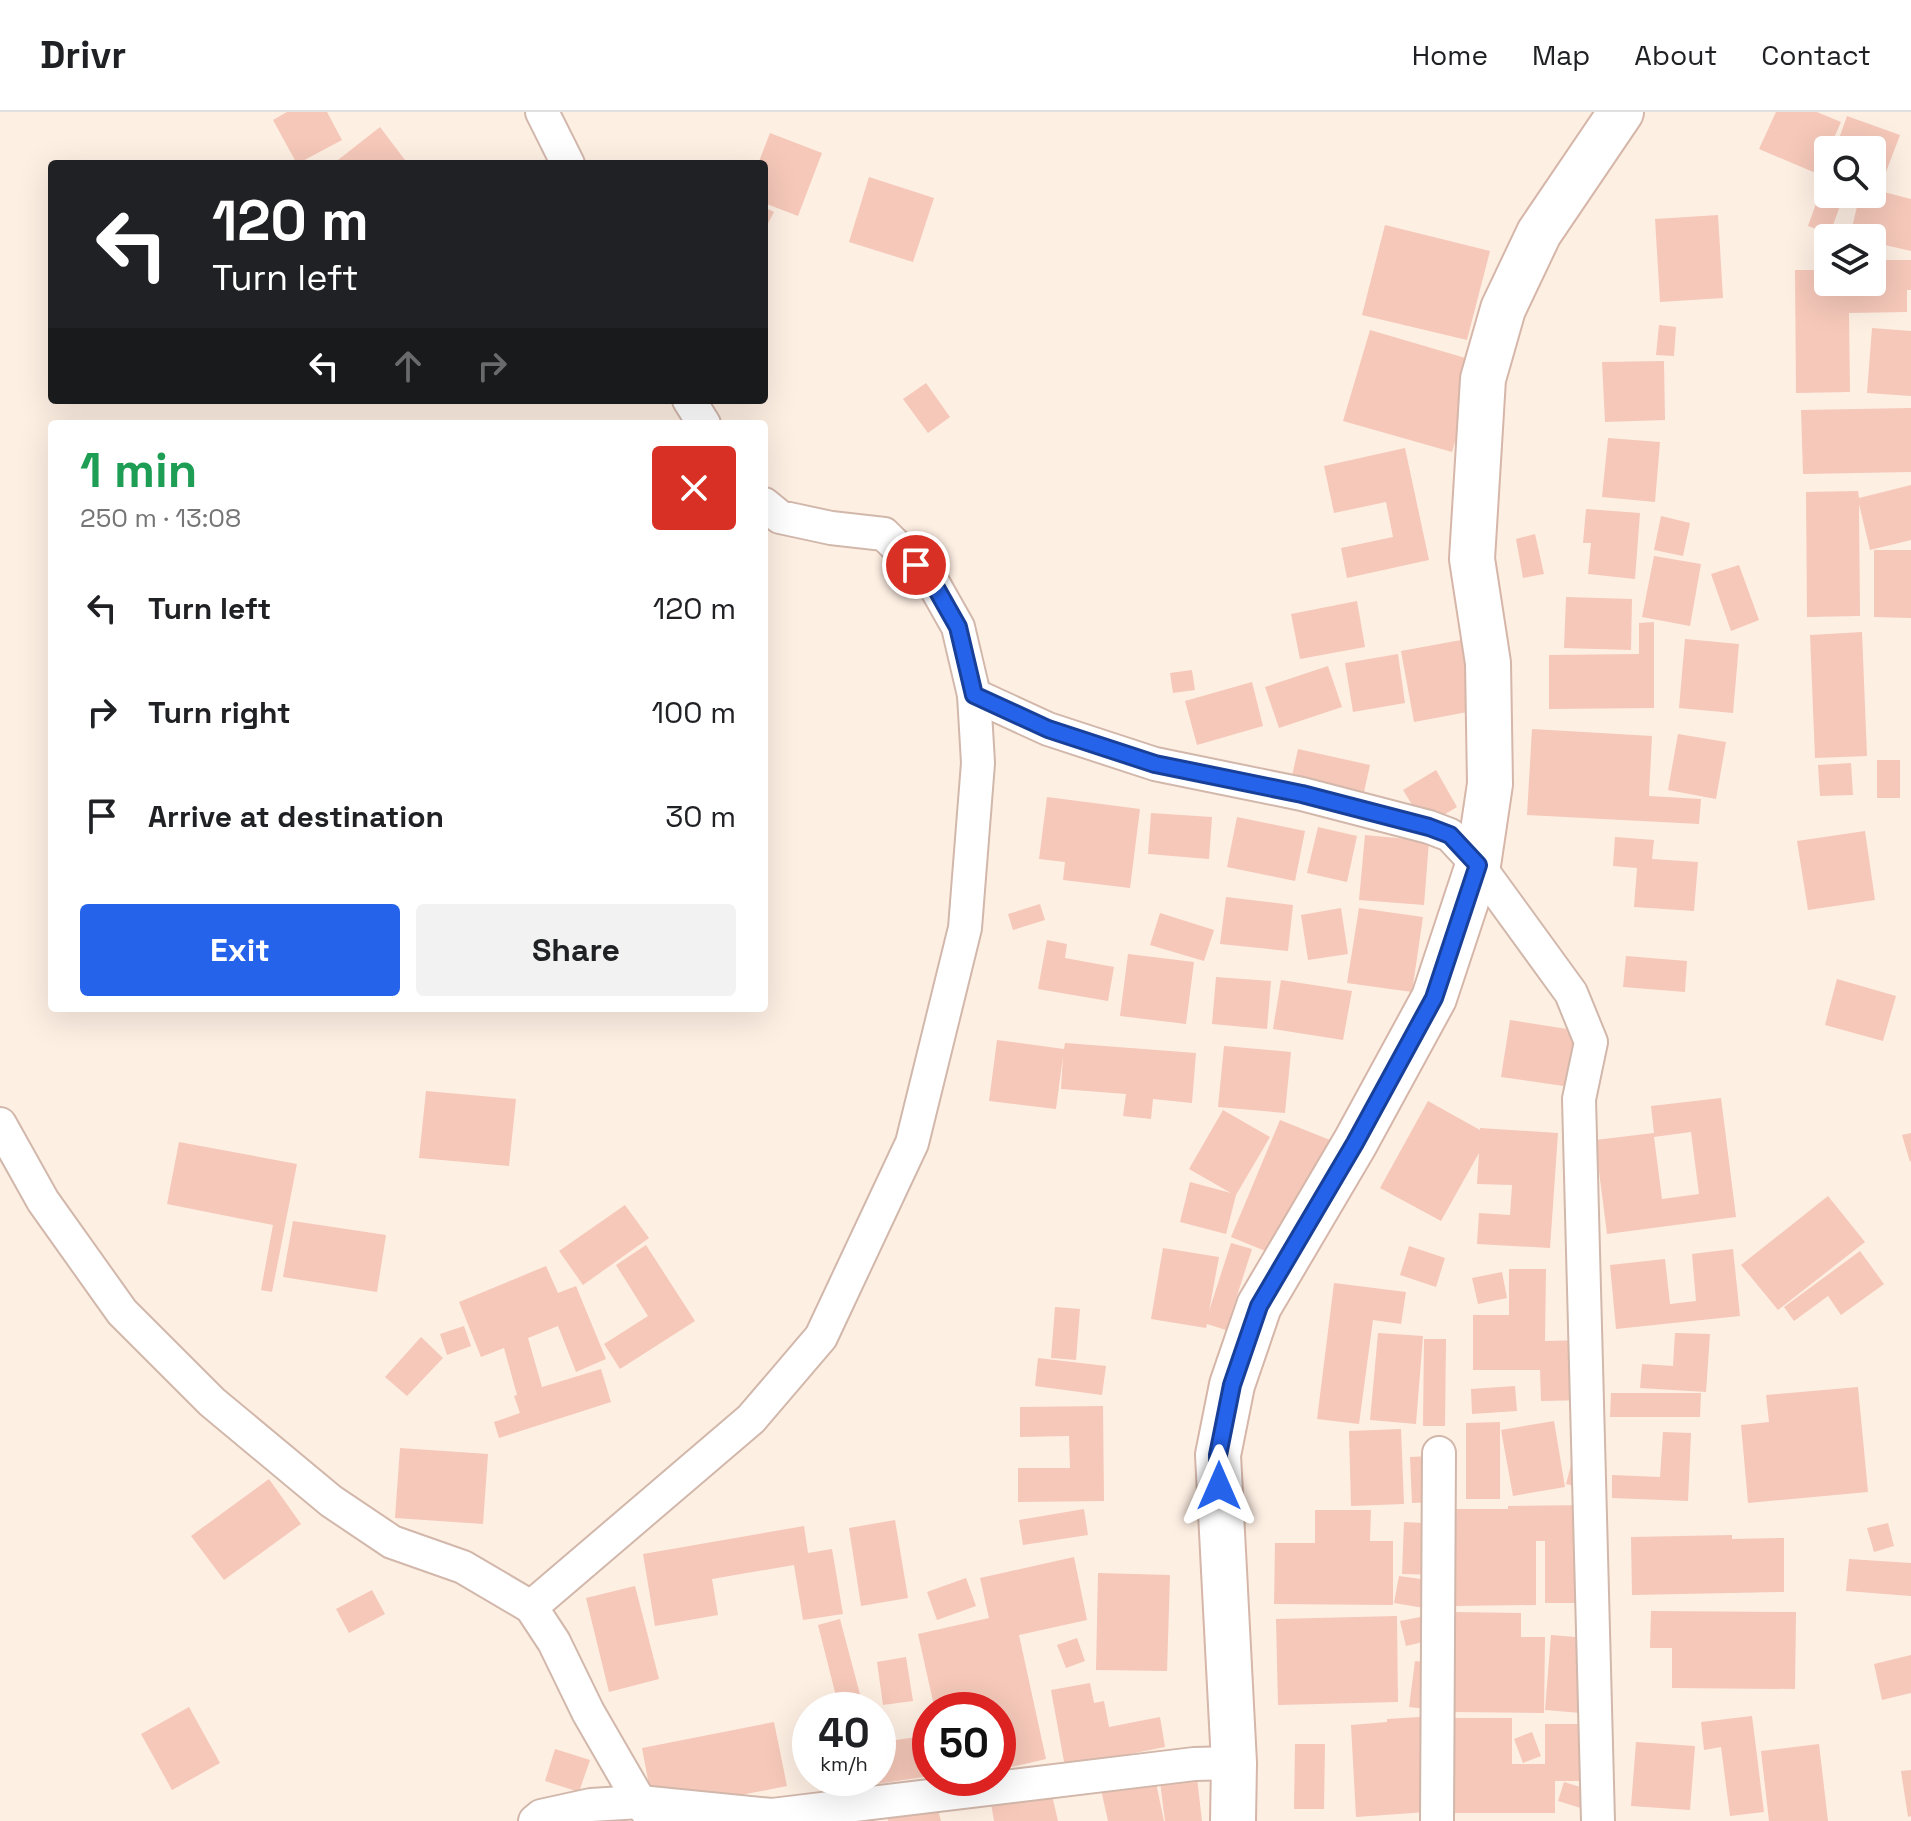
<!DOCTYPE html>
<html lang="en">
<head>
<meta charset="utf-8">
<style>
  body { margin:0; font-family:"Space Grotesk",sans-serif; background:#f2f2f2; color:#202124; height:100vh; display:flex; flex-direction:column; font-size:30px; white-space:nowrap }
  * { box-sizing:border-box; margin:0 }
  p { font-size:26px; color:#757577 }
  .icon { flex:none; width:44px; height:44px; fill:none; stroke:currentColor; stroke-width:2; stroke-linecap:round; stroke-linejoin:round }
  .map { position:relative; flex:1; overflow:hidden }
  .drawer { position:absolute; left:48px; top:308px; width:720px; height:592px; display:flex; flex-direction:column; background:#fff; border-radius:8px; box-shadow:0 8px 32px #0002 }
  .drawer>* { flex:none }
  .top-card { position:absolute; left:48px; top:48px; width:720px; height:244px; border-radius:8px; box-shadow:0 8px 32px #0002; background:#202124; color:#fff; overflow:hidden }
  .controls { position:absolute; left:1814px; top:24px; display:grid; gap:16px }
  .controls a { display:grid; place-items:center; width:72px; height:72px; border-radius:8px; background:#fff; box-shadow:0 8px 32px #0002; font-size:40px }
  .speed { position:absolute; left:792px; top:1580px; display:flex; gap:16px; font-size:40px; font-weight:700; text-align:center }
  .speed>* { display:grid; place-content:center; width:104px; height:104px; border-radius:50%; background:#fff; box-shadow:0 8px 32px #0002; line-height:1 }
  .speed small { font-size:20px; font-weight:400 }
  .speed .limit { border:12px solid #d22; background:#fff; color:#111 }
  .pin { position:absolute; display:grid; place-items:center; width:68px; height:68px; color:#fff; margin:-34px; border:4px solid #fff; border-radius:50%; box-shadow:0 2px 8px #0007 }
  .me { position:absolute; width:88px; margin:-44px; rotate:0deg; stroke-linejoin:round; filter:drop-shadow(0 0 6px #0008) }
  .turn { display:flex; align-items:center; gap:28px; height:168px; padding:0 32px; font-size:36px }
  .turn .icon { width:104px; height:104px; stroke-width:2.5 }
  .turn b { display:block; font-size:56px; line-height:68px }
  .lanes { display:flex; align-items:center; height:76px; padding:0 32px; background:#0003; justify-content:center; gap:40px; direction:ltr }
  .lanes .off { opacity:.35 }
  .round { display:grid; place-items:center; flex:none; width:84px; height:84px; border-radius:8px; background:#f2f2f2 }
  .summary { display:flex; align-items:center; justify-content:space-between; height:136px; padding:0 32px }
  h1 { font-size:48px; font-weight:700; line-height:60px; color:#1e9e55 }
  .cta { display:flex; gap:16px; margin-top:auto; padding:16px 32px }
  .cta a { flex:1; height:92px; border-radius:8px; background:#2563eb; color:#fff; font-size:32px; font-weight:700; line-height:92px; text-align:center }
  .cta a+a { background:#f2f2f2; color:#202124 }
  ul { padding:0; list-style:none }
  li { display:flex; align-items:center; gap:24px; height:104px; padding:0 32px }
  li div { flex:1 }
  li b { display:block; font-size:30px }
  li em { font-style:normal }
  header { display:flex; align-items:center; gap:48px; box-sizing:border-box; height:112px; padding:0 40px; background:#fff; border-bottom:2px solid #e0e0e0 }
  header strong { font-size:38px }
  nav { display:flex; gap:44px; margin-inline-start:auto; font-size:28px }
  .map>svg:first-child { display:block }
</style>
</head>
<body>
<header>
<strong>Drivr</strong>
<nav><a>Home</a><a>Map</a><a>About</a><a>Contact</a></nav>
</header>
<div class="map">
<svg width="1911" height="1709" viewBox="0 0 1911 1709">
  <rect width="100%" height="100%" fill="#feefe3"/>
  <g fill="#f5c8b9" fill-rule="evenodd">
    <path d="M287 0H327L342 28 297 52 273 8Z"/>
    <path d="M1776 0H1817L1841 10 1818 62 1759 37Z"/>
    <path d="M1847 4 1900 23 1880 76 1872 73V38H1835Z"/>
    <path d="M380 15 408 52H341L338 48Z"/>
    <path d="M770 21 822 41 798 104 764 91V52H758Z"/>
    <path d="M1828 58V82H1844L1830 122 1808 114Z"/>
    <path d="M869 65 934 86 913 150 849 130Z"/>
    <path d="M1872 77 1911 87V139L1872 130V126L1850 124 1860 82H1872Z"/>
    <path d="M764 95 774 100 764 119Z"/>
    <path d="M1718 103 1723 186 1660 190 1655 107Z"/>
    <path d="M1385 113 1490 139 1467 228 1362 203Z"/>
    <path d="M1872 148H1911V178H1907V200L1849 201 1850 280 1796 281 1795 158H1828V170H1872Z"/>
    <path d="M1659 213 1676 215 1674 244 1656 243Z"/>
    <path d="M1872 216 1911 219V284L1867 281Z"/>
    <path d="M1370 218 1479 250 1452 340 1343 309Z"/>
    <path d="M1664 249 1665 308 1605 310 1602 250Z"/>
    <path d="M926 271 950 305 928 321 903 287Z"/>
    <path d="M1911 296V360L1803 362 1801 298Z"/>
    <path d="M1608 326 1660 330 1655 390 1602 385Z"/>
    <path d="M1405 336 1429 448 1347 466 1341 436 1393 425 1386 390 1334 401 1324 354Z"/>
    <path d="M1911 373V428L1870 438 1859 392 1860 504 1807 505 1806 380 1858 379 1859 386Z"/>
    <path d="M1586 397 1640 401 1635 467 1588 462 1591 431H1583Z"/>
    <path d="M1661 404 1690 411 1683 444 1654 438Z"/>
    <path d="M1535 422 1544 462 1523 466 1516 427Z"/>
    <path d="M1874 438H1911V506L1874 505Z"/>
    <path d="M1654 444 1701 452 1690 514 1642 505Z"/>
    <path d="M1739 453 1759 508 1731 519 1711 462Z"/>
    <path d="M1566 485 1632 487 1631 538 1564 536Z"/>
    <path d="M1357 489 1365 535 1300 547 1291 502Z"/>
    <path d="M1654 510V596L1549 597V543L1639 542V511Z"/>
    <path d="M1862 520 1867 644 1815 646 1810 523Z"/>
    <path d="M1685 527 1739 532 1733 601 1679 596Z"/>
    <path d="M1461 528 1473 599 1414 610 1401 539Z"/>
    <path d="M1398 542 1405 591 1353 600 1345 551Z"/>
    <path d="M1328 554 1342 595 1279 616 1265 575Z"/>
    <path d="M1192 558 1195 578 1173 581 1170 561Z"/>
    <path d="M1252 570 1263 614 1197 633 1185 589Z"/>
    <path d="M1532 617 1652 624 1649 684 1701 687 1699 712 1527 703Z"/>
    <path d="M1678 622 1726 630 1716 687 1668 678Z"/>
    <path d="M1298 637 1370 653 1362 689 1290 673Z"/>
    <rect x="1877" y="648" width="23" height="38"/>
    <path d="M1851 651 1853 683 1820 684 1818 653Z"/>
    <path d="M1436 658 1457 695 1425 714 1403 678Z"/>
    <path d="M1047 685 1140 697 1130 776 1063 768 1065 750 1039 747Z"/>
    <path d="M1151 701 1212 705 1209 747 1148 742Z"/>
    <path d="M1237 705 1305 719 1295 769 1227 755Z"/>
    <path d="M1318 715 1357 724 1347 770 1307 761Z"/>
    <path d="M1865 719 1875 788 1808 798 1797 729Z"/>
    <path d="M1365 723 1429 729 1424 793 1359 788Z"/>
    <path d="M1615 725 1654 728 1652 747 1698 750 1694 799 1634 795 1637 756 1613 754Z"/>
    <path d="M1226 785 1293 793 1288 839 1220 832Z"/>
    <path d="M1040 792 1045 808 1013 818 1008 802Z"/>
    <path d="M1341 796 1348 842 1308 848 1301 803Z"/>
    <path d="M1359 796 1423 805 1412 880 1347 871Z"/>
    <path d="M1160 801 1214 818 1204 849 1150 833Z"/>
    <path d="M1047 828 1067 832 1065 846 1114 855 1108 889 1038 877Z"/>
    <path d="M1128 842 1194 850 1186 912 1120 904Z"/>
    <path d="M1626 844 1687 849 1685 880 1623 875Z"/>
    <path d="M1216 865 1271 869 1267 917 1212 912Z"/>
    <path d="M1837 867 1896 884 1883 929 1825 913Z"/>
    <path d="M1281 868 1352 879 1343 928 1273 917Z"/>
    <path d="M1510 908 1593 921 1584 977 1501 965Z"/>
    <path d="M997 928 1064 937 1065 931 1196 941 1192 991 1153 987 1151 1007 1123 1004 1126 982 1061 977 1063 944 1056 997 989 989Z"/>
    <path d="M1224 934 1291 940 1285 1001 1218 995Z"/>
    <path d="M426 979 516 987 509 1054 419 1046Z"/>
    <path d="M1721 986 1736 1105 1607 1122 1595 1028 1654 1021 1651 994ZM1691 1020 1699 1082 1662 1087 1654 1025Z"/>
    <path d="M1428 989 1480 1018V1016L1558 1021 1550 1136 1477 1132 1479 1101 1510 1103 1512 1073 1477 1072 1479 1041 1441 1109 1380 1076Z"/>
    <path d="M1223 998 1270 1025 1236 1083 1226 1122 1180 1110 1190 1070 1231 1081 1189 1057Z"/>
    <path d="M1280 1008 1330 1028 1280 1145 1231 1125Z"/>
    <path d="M1911 1021V1049L1910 1050 1902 1023Z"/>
    <path d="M179 1030 297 1052 272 1180 261 1178 273 1113 167 1092Z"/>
    <path d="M1828 1084 1865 1130 1778 1198 1741 1153Z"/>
    <path d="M625 1093 649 1126 583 1173 559 1139Z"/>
    <path d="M293 1109 386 1123 377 1180 283 1165Z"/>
    <path d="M1231 1131 1252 1137 1226 1218 1207 1212 1206 1216 1151 1207 1163 1136 1219 1145 1209 1199Z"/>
    <path d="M646 1133 695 1209 620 1257 604 1232 648 1204 616 1153Z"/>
    <path d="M1409 1134 1445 1146 1436 1175 1400 1163Z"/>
    <path d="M1733 1137 1740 1204 1616 1217 1610 1153 1665 1147 1670 1192 1696 1189 1692 1142Z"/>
    <path d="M1860 1139 1884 1172 1841 1203 1828 1184 1794 1209 1784 1195Z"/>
    <path d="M546 1154 558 1181 576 1174 606 1247 576 1260 558 1214 528 1226 542 1275 601 1257 611 1290 499 1326 494 1310 520 1301 514 1284 517 1283 504 1236 481 1245 459 1190Z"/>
    <path d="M1509 1157H1546L1545 1229 1590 1228V1288L1541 1289 1540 1258H1473V1203H1509Z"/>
    <path d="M1502 1160 1507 1186 1478 1192 1472 1166Z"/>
    <path d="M1334 1171 1406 1180 1401 1212 1373 1208 1359 1312 1317 1307Z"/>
    <path d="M1055 1195 1080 1197 1076 1248 1051 1246Z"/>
    <path d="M464 1214 471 1234 447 1243 440 1222Z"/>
    <path d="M1378 1221 1423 1224 1416 1312 1370 1308Z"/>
    <path d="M1675 1221 1710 1222 1706 1280 1640 1276 1642 1252 1673 1254Z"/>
    <path d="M421 1225 443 1246 407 1284 385 1265Z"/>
    <path d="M1424 1227H1446L1445 1314H1423Z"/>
    <path d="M1038 1246 1106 1254 1102 1283 1035 1274Z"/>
    <path d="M1515 1274 1517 1299 1472 1302 1471 1277Z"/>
    <path d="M1858 1275 1868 1380 1748 1391 1741 1313 1769 1310 1766 1283Z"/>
    <path d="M1611 1281H1701L1700 1305H1610Z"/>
    <path d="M1103 1294 1104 1389 1018 1390V1356H1070L1069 1324 1020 1325V1295Z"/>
    <path d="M1554 1309 1565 1375 1513 1384 1501 1318Z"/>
    <path d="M1500 1310V1387H1466V1311Z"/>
    <path d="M1401 1317 1404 1392 1351 1394 1349 1319Z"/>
    <path d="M1663 1320 1691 1321 1688 1389 1612 1386V1363L1660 1365Z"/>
    <path d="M400 1336 488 1342 483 1412 395 1406Z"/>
    <path d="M1431 1344 1434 1390 1412 1391 1410 1345Z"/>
    <path d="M1572 1349 1588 1353 1582 1376 1566 1372Z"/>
    <path d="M269 1367 301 1412 224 1468 191 1424Z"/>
    <path d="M1590 1393 1589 1491H1545V1429H1536V1493L1454 1494V1397H1508V1394Z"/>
    <path d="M1084 1397 1088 1423 1023 1433 1019 1408Z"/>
    <path d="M1315 1398H1371L1370 1429H1393V1493L1274 1492 1275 1431H1315Z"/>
    <path d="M895 1408 908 1486 861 1494 849 1416Z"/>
    <path d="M1404 1410 1443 1412 1440 1463 1402 1462Z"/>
    <path d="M1888 1411 1894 1434 1874 1440 1867 1416Z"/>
    <path d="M804 1414 808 1441 832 1437 843 1502 803 1508 794 1453 712 1467 718 1503 655 1514 643 1442Z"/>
    <path d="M1732 1423V1427L1784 1426V1480L1632 1483 1631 1425Z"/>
    <path d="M1074 1445 1087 1508 1019 1523 1046 1647 998 1658V1598H980L977 1584 934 1594 918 1522 989 1506 980 1466Z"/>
    <path d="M1849 1447 1911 1451V1484L1846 1479Z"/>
    <path d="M1098 1461 1170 1463 1167 1559 1096 1558Z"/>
    <path d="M1399 1464 1442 1470 1436 1498 1394 1491Z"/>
    <path d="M966 1466 976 1494 937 1508 927 1480Z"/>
    <path d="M635 1474 659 1567 609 1580 586 1486Z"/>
    <path d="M372 1478 385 1502 349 1521 336 1497Z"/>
    <path d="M1651 1499 1796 1500 1795 1577 1672 1576V1536H1650Z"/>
    <path d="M1454 1500 1521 1501V1525H1545L1544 1601 1453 1600Z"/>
    <path d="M1435 1502 1440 1526 1406 1534 1400 1509Z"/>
    <path d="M1397 1504 1398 1590 1278 1593 1276 1507Z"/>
    <path d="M840 1507 861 1586 838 1592 818 1513Z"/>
    <path d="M1551 1523 1599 1527 1593 1602 1545 1598Z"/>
    <path d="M1077 1526 1085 1549 1066 1556 1057 1533Z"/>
    <path d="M1911 1543V1581L1882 1588 1874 1552Z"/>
    <path d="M906 1545 913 1589 883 1593 877 1550Z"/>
    <path d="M1415 1549 1441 1552 1435 1598 1409 1595Z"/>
    <path d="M1090 1571 1094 1591 1104 1589 1109 1615 1160 1605 1165 1635 1065 1655 1051 1578Z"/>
    <path d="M189 1595 220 1651 172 1678 141 1622Z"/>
    <path d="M884 1598 889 1629 930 1623V1664L857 1675 856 1666H878V1599Z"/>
    <path d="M1435 1604 1441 1699 1356 1705 1351 1613 1387 1610V1607Z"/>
    <path d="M1752 1604 1764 1700 1730 1704 1721 1635 1704 1638 1701 1610Z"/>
    <path d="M1453 1606H1512V1652H1545V1612H1593V1669H1555V1701H1453Z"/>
    <path d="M774 1610 787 1674 654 1700 642 1636Z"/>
    <path d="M1532 1620 1541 1644 1523 1651 1514 1627Z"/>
    <path d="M1636 1630 1695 1634 1690 1698 1631 1694Z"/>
    <path d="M1295 1632H1325L1324 1697H1294Z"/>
    <path d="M1819 1632 1828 1709H1769L1761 1639Z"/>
    <path d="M555 1637 590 1648 579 1680 545 1669Z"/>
    <path d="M1196 1657 1202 1709H1165L1159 1662Z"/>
    <path d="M1911 1658V1704L1908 1705 1901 1659Z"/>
    <path d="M1154 1661 1164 1709H1108L1100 1673Z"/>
    <path d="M1564 1670 1590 1678 1584 1697 1558 1689Z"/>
    <path d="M1051 1679 1058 1709H994L991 1692Z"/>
    <path d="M936 1690 941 1709H888L887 1703Z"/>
  </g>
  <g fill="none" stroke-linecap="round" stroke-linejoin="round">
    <g stroke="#d2b7ab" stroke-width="36">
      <g id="street">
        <path d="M542 0 568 52"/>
        <path d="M689 288 704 312"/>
        <path d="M974 583 1048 617 1155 652 1302 682 1429 715 1450 723 1478 753 1571 881 1591 930 1579 987 1598 1709"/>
        <path d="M0 1012 43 1089 122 1200 212 1290 331 1389 392 1430 463 1455 531 1495 554 1530 588 1600 640 1690 654 1709"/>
        <path d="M531 1495 751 1307 821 1225 912 1031 965 816 978 651 974 583 958 515 932 469 884 422 831 416 780 405 764 392"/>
        <path d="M535 1709 541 1704 591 1693 640 1690 772 1703 1194 1652 1234 1651"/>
        <path d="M1437 1709 1439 1341"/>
      </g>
    </g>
    <g stroke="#d5b6a9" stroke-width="48">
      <path id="secondary" d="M1233 1709 1234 1651 1218 1343 1232 1273 1259 1194 1355 1031 1434 886 1478 753 1490 672 1488 551 1472 447 1483 267 1503 197 1539 121 1621 0"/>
    </g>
    <use href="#street" stroke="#fff" stroke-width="32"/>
    <use href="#secondary" stroke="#fff" stroke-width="44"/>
  </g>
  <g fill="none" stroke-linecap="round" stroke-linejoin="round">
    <g stroke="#184099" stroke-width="20">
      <path id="route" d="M916 453 932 469 958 515 974 583 1048 617 1155 652 1302 682 1429 715 1450 723 1478 753 1434 886 1355 1031 1259 1194 1232 1273 1218 1343 1219 1374"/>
    </g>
    <use href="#route" stroke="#2563eb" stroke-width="14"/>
  </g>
</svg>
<div class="controls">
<a><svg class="icon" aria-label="search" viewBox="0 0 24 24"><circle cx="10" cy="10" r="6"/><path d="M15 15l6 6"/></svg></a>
<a><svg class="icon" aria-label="layers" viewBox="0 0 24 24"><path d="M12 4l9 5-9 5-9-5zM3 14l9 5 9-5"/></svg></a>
</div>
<div class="speed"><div>40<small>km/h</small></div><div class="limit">50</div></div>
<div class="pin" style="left:916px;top:453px;background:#d93025"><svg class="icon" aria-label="arrive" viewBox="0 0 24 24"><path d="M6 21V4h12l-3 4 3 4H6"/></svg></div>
<svg class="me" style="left:1219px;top:1374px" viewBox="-20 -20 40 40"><path d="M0-17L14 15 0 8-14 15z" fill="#2563eb" stroke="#fff" stroke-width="4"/></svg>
<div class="top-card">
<div class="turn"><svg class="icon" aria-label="left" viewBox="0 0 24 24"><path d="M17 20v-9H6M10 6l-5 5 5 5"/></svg><div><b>120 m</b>Turn left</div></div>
<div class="lanes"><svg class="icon" aria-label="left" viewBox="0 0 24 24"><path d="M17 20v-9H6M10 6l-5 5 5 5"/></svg><svg class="icon off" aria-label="ahead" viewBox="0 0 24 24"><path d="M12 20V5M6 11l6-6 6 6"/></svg><svg class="icon off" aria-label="right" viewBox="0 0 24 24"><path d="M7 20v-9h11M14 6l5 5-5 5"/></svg></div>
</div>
<section class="drawer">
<div class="summary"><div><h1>1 min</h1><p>250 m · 13:08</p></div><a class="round" style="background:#d93025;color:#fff"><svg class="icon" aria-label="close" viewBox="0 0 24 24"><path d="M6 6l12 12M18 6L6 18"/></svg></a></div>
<ul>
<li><svg class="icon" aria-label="left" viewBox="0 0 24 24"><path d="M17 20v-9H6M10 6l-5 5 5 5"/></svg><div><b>Turn left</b></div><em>120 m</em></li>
<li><svg class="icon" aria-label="right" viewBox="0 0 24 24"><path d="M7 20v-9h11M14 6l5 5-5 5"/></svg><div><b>Turn right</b></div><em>100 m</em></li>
<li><svg class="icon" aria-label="arrive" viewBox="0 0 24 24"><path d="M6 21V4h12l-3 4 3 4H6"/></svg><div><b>Arrive at destination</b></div><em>30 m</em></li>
</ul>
<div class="cta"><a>Exit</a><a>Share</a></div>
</section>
</div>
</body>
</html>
